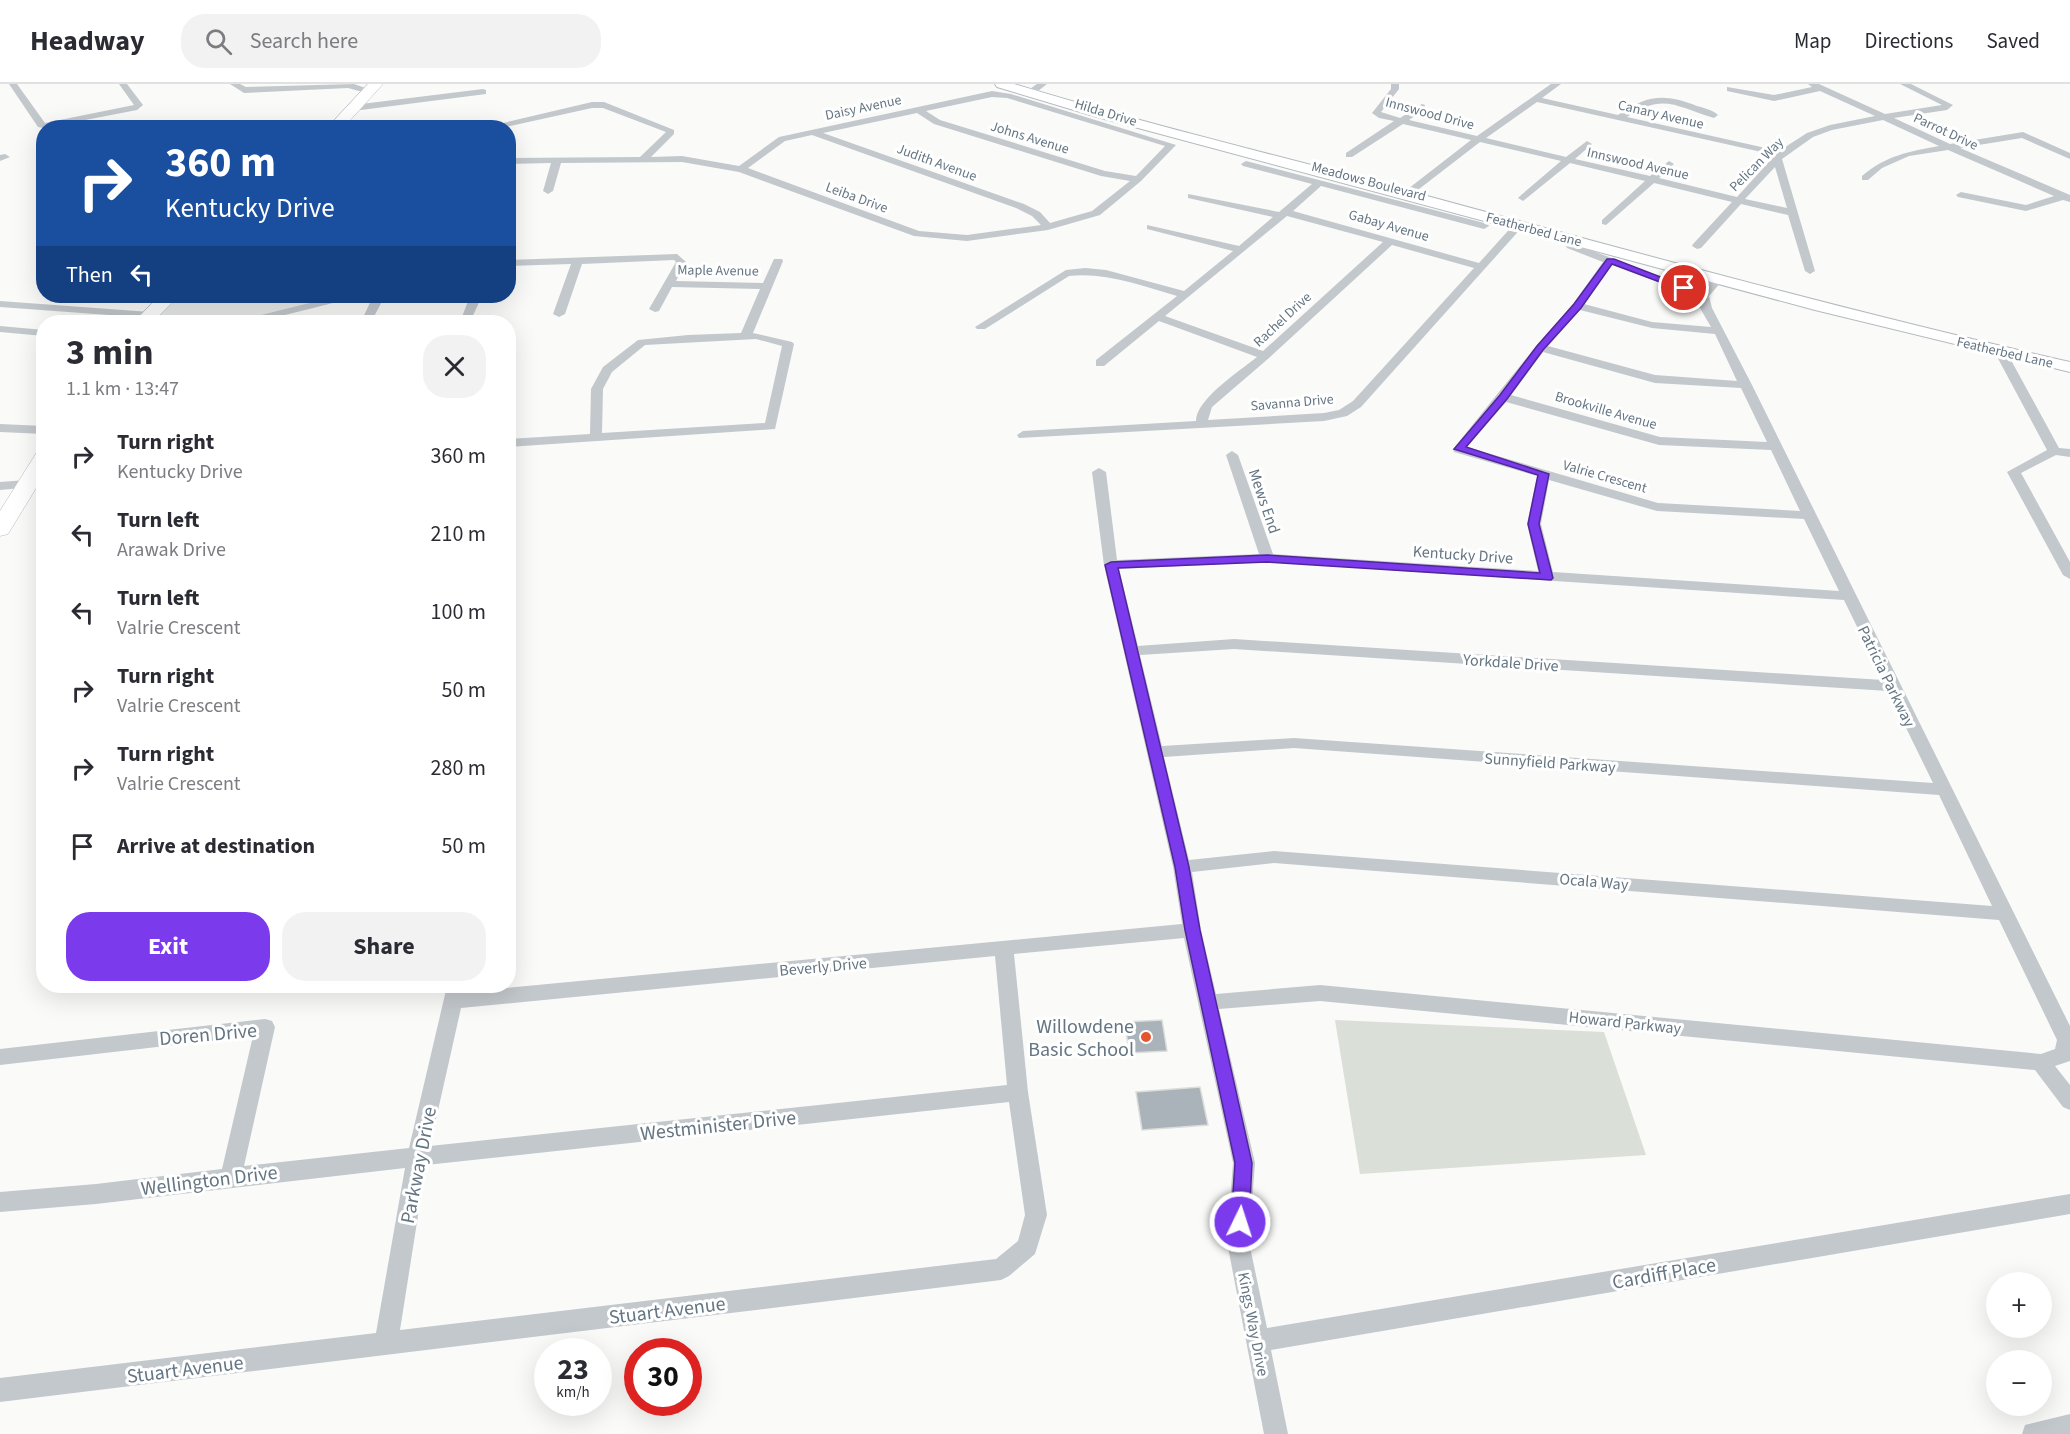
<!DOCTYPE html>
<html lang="en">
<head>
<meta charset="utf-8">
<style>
  body { margin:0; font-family:"Source Sans 3",sans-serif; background:#f2f2f3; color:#2b2b33; height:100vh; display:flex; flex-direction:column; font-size:22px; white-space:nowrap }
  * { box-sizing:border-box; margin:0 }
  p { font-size:20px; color:#7c7c81 }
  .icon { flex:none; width:33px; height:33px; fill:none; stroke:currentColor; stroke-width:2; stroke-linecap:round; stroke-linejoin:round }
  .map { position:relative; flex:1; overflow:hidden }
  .panel { position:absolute; left:36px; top:231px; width:480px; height:678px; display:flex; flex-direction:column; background:#fff; border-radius:24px; box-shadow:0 6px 24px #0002 }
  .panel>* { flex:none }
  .banner { position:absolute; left:36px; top:36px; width:480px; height:183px; border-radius:24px; box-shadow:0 6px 24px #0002; background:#1a4fa0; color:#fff; overflow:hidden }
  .fabs { position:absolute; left:1986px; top:1188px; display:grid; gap:12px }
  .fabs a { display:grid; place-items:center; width:66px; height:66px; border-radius:50%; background:#fff; box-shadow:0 6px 24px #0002; font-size:30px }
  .speed { position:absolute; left:534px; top:1254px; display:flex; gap:12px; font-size:30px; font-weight:700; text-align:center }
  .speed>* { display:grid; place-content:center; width:78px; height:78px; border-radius:50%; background:#fff; box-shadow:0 6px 24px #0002; line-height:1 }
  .speed small { font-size:15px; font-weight:400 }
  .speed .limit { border:9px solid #d22; background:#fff; color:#111 }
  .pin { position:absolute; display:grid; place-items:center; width:51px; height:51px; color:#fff; margin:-26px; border:3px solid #fff; border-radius:50%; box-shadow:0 2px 6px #0007 }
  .me { position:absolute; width:66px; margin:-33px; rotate:4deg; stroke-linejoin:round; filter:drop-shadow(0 0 4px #0008) }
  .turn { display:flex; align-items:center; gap:21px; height:126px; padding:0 30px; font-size:27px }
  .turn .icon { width:78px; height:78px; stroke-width:2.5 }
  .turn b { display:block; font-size:42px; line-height:51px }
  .then { display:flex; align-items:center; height:57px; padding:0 30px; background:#0003; gap:12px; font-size:22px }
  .round { display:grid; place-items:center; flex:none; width:63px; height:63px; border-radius:24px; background:#f2f2f3 }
  .headline { display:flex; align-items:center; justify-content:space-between; height:102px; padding:0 30px }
  h1 { font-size:36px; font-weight:700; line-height:45px }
  .primary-button { display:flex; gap:12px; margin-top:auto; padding:12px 30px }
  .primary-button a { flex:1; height:69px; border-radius:24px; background:#7c3aed; color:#fff; font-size:24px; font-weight:700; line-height:69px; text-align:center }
  .primary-button a+a { background:#f2f2f3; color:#2b2b33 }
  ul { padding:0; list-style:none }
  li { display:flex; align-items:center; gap:18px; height:78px; padding:0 30px }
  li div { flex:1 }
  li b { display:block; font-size:22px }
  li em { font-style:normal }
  header { display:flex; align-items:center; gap:36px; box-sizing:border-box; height:84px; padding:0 30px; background:#fff; border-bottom:2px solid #e1e1e2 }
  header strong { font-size:28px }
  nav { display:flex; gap:33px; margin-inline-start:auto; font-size:21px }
  .search { width:420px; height:54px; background:#f2f2f3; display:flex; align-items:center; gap:15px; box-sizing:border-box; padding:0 21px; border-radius:24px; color:#7c7c81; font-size:22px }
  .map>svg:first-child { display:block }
</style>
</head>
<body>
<header>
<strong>Headway</strong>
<div class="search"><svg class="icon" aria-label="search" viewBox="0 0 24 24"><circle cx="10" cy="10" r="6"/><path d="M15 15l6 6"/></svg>Search here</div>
<nav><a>Map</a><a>Directions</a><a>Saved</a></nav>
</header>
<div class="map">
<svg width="2070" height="1350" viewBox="0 0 2070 1350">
  <rect width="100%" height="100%" fill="#fafaf8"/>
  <path fill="#e8e9e9" d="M178 212H355L324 221 248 238H153Z"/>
  <path fill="#dadfd7" d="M1335 936 1604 948 1646 1071 1360 1090Z"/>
  <g fill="#aab3b9" stroke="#dcdcda" stroke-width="1.5">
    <path d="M1162 936 1167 967 1129 969 1125 938Z"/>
    <path d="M1200 1003 1208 1041 1142 1046 1136 1008Z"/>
  </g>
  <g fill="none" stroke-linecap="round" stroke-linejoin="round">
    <g stroke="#b3babf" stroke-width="2">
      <path id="secondary" d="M995 0H1014C1147 41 1282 72 1416 109 1634 168 1850 228 2070 278V288L1815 226 1097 33 997 3Z"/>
    </g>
    <g stroke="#b5babe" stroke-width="1">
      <g id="primary">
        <path d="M368 0H383L343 44H327Z"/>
        <path d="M159 212H178L153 238H134Z"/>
        <path d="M44 366V391L8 450 0 452V427L37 368Z"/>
      </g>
    </g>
    <g fill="#c3c8cc" fill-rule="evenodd">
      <path d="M9 0H17L45 39 134 21 119 0H127L143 21 137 26 44 44 38 43Z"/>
      <path d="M230 0H240L246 3 354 0 374 7 370 10 348 4 244 9Z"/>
      <path d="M1037 0H1047L1033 11H1027V7Z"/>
      <path d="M1391 0H1399V5L1381 28 1400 34 1422 20 1425 21V25L1409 36 1477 52 1551 0H1561L1542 14 1618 31C1647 11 1664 9 1697 22 1704 24 1713 26 1718 31L1714 34C1677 23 1663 8 1627 33L1779 67 1807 49 1830 41 1875 32 1820 7 1774 17 1727 7V3L1774 11 1812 3 1808 0H1819L1885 30 1942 21 1900 0H1911L1953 21 1947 26 1894 34 1950 60 2023 48 2070 69V75L2022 54 1960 64 2070 111V118L2063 116 2026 127 1958 113 1956 111 1961 108 2026 121 2054 112 1948 66 1909 72 1882 84 1868 96H1862V92C1885 72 1910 67 1939 62L1883 36 1832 46 1813 53 1782 75 1815 187 1810 190 1805 187 1788 131 1741 120 1701 164 1697 165 1692 162 1693 160 1732 118 1654 99 1606 141 1602 140V136L1645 97 1570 79 1523 117 1518 114 1520 112 1561 77 1480 58 1410 112H1404V108L1471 56 1403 40 1352 73H1346V69L1394 37 1379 34 1372 29 1391 5ZM1537 18 1775 71 1737 113 1659 94 1674 80 1669 77 1650 92 1575 75 1592 60 1587 57 1566 73 1486 54ZM1775 83 1787 124 1745 115Z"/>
      <path d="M483 5 486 6V10L353 27 349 24 353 21Z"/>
      <path d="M992 7 1011 10 1176 61 1141 97 1100 131 1048 146 967 157 914 152 739 88 682 78 561 79 553 107 548 110 543 107 551 79 508 80V74L640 73 666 48 603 24H592L501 44H482L592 18H604L674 46V50L651 73 682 72 739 82 779 53ZM992 13 1007 14 1165 62 1136 92 1105 87 940 36 926 27ZM917 29 934 40 1101 92 1130 97 1092 127 1050 139 1040 128 1024 120 823 49ZM812 51 1016 124 1032 132 1041 141 967 151 919 147 748 84 785 57Z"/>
      <path d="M0 71 5 70 10 73 0 77Z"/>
      <path d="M1246 77 1488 140 1489 142 1484 145 1321 102 1293 127 1479 179 1515 139 1524 141 1361 323 1347 332 1324 337 1019 354 1017 351 1023 347 1196 337C1196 315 1240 287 1257 273L1159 237 1104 282H1096V276L1177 212C1142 202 1106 188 1069 192L985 245H977L975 243 1066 186 1085 184 1106 186 1184 207 1233 167 1147 145V141L1239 162 1273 133 1188 114V110L1279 128 1312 100 1243 82 1241 80ZM1287 132 1383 158 1263 267 1165 232ZM1392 161 1474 184 1353 317 1339 326 1324 329 1208 336 1212 323 1269 274Z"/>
      <path d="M1571 159 1701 207 1714 194H1722L1723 196 1709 212 1712 224 1752 301 2070 942V977L2055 982 2070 1001V1026L2063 1023 2035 986 1320 917 1219 925 1255 1079 1249 1158 1267 1244 2070 1110V1130L1271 1266 1288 1350H1264L1227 1158 1233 1079 1184 854 1014 870 1028 1008 1047 1131 1035 1170 1009 1192 1001 1196 0 1318V1294L376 1249 405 1084 96 1120 0 1128V1108L96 1100 222 1085 253 952 0 981V965L265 935 272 937 275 943 244 1082 409 1064 447 902H465L464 908 1182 840 1173 783 1104 481 1092 388 1099 384 1106 388 1117 476 1259 470 1226 371 1232 367 1238 371 1273 470 1538 487 1527 440 1537 392 1454 368 1453 365 1536 262 1573 220 1603 178 1567 164 1566 162ZM1612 181 1698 213 1700 224 1711 243 1652 238 1584 220ZM1580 226 1652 244 1715 250 1737 297 1655 291 1548 262ZM1543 268 1655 299 1741 304 1767 358 1660 353 1511 311ZM1506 318 1659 361 1771 366 1800 427 1658 419 1467 363ZM1549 396 1657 427 1804 435 1839 507 1553 488 1541 440ZM1267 478 1844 516 1883 596 1234 555 1138 562 1119 485ZM1234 565 1888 607 1933 699 1294 654 1162 662 1140 571ZM1294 664 1939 711 1992 822 1274 767 1189 776 1164 673ZM1274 779 1999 836 2057 956 2055 965 2041 970 1320 901 1216 910 1201 846 1192 788ZM995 872 1007 1001 430 1062 461 924ZM1009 1018 1025 1131 1018 1157 996 1175 400 1246 426 1081Z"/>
      <path d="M677 170 686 178 676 197 763 199 774 175H782L783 177 753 249 792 258 794 260 775 345 508 363V355L590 350 591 305 603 283 638 256 688 251 741 249 760 205 672 203 659 227 655 228 649 225 676 178 674 176 582 180 565 230 559 233 553 230 571 180 508 182V176ZM756 255 782 262 765 339 602 349 603 305 612 288 645 261Z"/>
      <path d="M338 212H355L353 214 257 238H239L241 236Z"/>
      <path d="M373 212H385L371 238H361Z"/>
      <path d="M470 212H482L470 238H460Z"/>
      <path d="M0 217 150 228 156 231 150 234 0 223Z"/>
      <path d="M0 242 44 246V252L0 248Z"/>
      <path d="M2000 264 2006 267 2059 364 2070 365V373L2056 371 2021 389 2070 478V495L2063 491 2007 388 2047 366 1994 267Z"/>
      <path d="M0 340 44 342V350L0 348Z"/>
      <path d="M27 396 32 397 34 400 32 403 0 406V398Z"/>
      <path d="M2070 1330V1350H2022L2025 1341Z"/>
    </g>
    <use href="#secondary" fill="#fff" fill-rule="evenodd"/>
    <use href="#primary" fill="#fff" fill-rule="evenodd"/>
  </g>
  <path fill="#7c3aed" stroke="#51269a" stroke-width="1.5" d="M1607 175H1614L1689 204 1681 206 1612 180 1581 224 1543 266 1507 315 1466 363 1549 390 1539 440 1553 494 1551 496 1267 478 1118 484 1189 783 1200 846 1252 1079 1249 1138 1246 1144 1240 1146 1233 1144 1231 1138 1235 1079 1185 846 1175 783 1105 481 1111 478 1267 471 1540 489 1528 440 1538 391 1454 365 1500 311 1537 262 1574 220Z"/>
  <circle fill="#e4572e" stroke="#fff" stroke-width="2" cx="1146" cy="953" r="6"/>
  <g text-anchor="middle" stroke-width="6" stroke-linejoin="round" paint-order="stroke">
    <g font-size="14" fill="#657683" stroke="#fff">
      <text transform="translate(863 23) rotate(-12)" y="5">Daisy Avenue</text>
      <text transform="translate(1106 28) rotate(17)" y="5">Hilda Drive</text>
      <text transform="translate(1430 29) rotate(15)" y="5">Innswood Drive</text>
      <text transform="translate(1661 30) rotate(13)" y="5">Canary Avenue</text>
      <text transform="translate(1946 47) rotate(25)" y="5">Parrot Drive</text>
      <text transform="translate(1030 53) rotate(17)" y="5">Johns Avenue</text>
      <text transform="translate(937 78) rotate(20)" y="5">Judith Avenue</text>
      <text transform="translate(1638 79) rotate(13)" y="5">Innswood Avenue</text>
      <text transform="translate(1756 80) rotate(-45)" y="5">Pelican Way</text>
      <text transform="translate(1369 97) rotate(15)" y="5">Meadows Boulevard</text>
      <text transform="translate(857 113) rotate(20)" y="5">Leiba Drive</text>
      <text transform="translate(1389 141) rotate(16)" y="5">Gabay Avenue</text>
      <text transform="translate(1534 145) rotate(15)" y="5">Featherbed Lane</text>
      <text transform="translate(718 186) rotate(1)" y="5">Maple Avenue</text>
      <text transform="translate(1282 235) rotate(-43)" y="5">Rachel Drive</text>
      <text transform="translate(2005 268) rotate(13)" y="5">Featherbed Lane</text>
      <text transform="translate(1292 318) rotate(-5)" y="5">Savanna Drive</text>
      <text transform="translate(1606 326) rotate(16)" y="5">Brookville Avenue</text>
      <text transform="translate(1605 392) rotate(16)" y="5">Valrie Crescent</text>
    </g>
    <g font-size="16" fill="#657683" stroke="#fff">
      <text transform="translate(1265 417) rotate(71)" y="6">Mews End</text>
      <text transform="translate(1463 470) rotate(4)" y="6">Kentucky Drive</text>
      <text transform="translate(1511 578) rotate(4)" y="6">Yorkdale Drive</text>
      <text transform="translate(1887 592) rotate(64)" y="6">Patricia Parkway</text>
      <text transform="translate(1550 678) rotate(4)" y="6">Sunnyfield Parkway</text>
      <text transform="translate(1594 797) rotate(5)" y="6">Ocala Way</text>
      <text transform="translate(823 882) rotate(-5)" y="6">Beverly Drive</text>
      <text transform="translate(1625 938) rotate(6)" y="6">Howard Parkway</text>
      <text transform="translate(1254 1240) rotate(79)" y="6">Kings Way Drive</text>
    </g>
    <g font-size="20" fill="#657683" stroke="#fff" text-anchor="end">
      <text x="1134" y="949">Willowdene<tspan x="1134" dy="23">Basic School</tspan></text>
    </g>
    <g font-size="20" fill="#657683" stroke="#fff">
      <text transform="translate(208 950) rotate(-5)" y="7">Doren Drive</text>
      <text transform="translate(718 1041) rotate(-6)" y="7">Westminister Drive</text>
      <text transform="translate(418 1081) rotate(-79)" y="7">Parkway Drive</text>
      <text transform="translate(209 1096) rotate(-7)" y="7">Wellington Drive</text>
      <text transform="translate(1664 1189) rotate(-10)" y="7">Cardiff Place</text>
      <text transform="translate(667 1226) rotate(-7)" y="7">Stuart Avenue</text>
      <text transform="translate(185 1285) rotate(-7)" y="7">Stuart Avenue</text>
    </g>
  </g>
</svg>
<div class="fabs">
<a>+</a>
<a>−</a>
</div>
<div class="speed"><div>23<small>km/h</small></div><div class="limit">30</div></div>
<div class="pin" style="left:1684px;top:204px;background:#d93025"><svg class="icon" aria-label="arrive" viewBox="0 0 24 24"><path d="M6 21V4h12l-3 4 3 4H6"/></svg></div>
<svg class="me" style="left:1240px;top:1138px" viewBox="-20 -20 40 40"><circle r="17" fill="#7c3aed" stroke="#fff" stroke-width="3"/><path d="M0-11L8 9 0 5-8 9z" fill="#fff"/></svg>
<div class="banner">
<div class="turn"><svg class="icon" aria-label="right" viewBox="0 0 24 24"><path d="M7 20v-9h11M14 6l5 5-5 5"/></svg><div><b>360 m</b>Kentucky Drive</div></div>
<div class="then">Then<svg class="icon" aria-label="left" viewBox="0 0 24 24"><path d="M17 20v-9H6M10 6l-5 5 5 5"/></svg></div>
</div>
<section class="panel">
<div class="headline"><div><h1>3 min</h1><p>1.1 km · 13:47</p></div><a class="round"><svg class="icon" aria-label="close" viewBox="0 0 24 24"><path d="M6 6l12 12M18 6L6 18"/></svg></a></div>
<ul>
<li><svg class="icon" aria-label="right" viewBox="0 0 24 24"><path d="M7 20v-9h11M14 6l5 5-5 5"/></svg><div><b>Turn right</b><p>Kentucky Drive</p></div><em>360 m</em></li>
<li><svg class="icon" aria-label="left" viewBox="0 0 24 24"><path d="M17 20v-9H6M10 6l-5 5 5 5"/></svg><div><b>Turn left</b><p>Arawak Drive</p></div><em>210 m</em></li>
<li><svg class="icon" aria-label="left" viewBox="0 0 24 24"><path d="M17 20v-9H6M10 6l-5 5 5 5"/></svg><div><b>Turn left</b><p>Valrie Crescent</p></div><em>100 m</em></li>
<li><svg class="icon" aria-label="right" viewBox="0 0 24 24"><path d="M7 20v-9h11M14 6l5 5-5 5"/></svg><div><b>Turn right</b><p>Valrie Crescent</p></div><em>50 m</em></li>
<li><svg class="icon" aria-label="right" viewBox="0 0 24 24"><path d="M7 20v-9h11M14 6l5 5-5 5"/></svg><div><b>Turn right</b><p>Valrie Crescent</p></div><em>280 m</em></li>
<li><svg class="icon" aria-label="arrive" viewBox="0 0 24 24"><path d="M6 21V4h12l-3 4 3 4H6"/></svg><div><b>Arrive at destination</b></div><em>50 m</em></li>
</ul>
<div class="primary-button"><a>Exit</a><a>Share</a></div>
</section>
</div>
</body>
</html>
